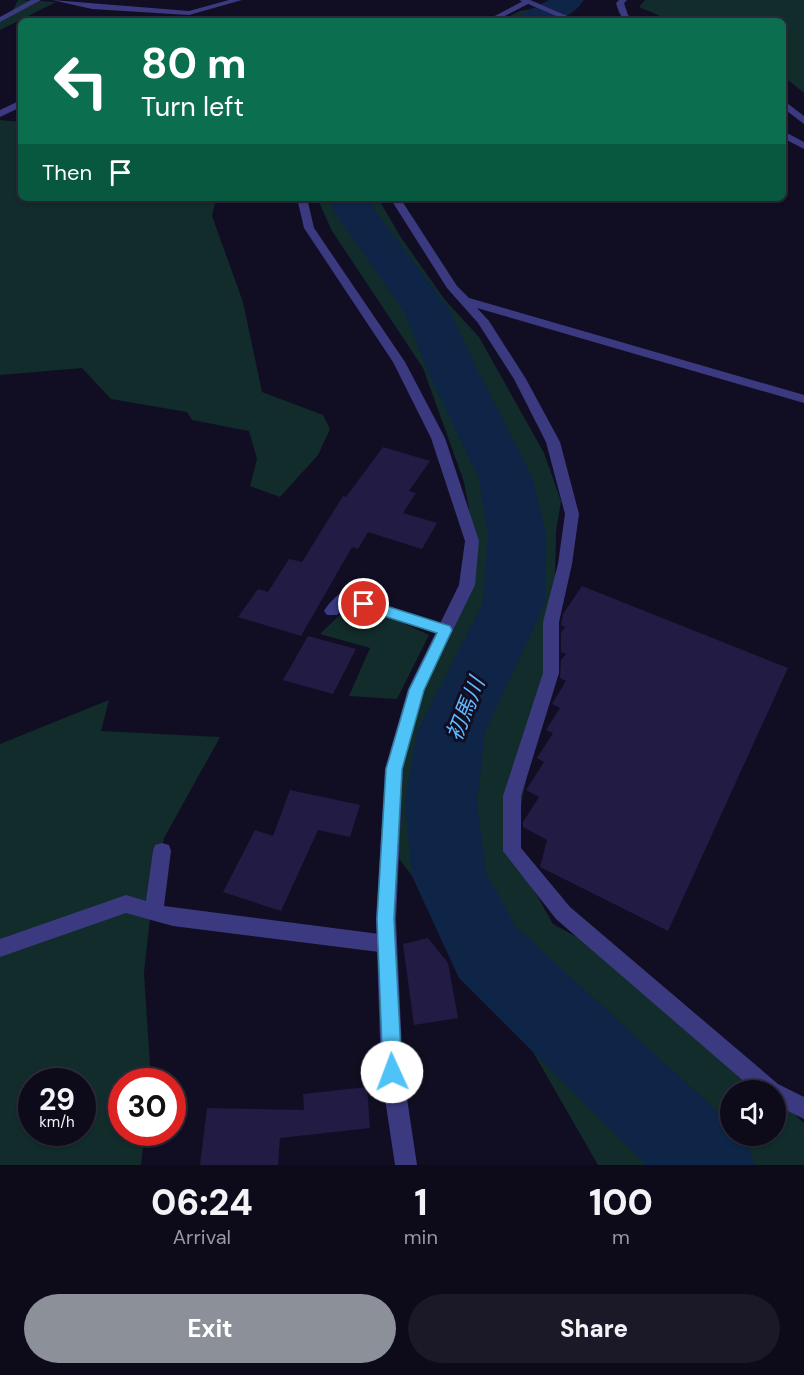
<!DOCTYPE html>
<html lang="en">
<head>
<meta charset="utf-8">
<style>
  body { margin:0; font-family:"DM Sans","Noto Sans JP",sans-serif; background:#1b1827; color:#f1f3f6; height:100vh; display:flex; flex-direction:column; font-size:22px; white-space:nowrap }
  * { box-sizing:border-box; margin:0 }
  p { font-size:20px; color:#9a9aa2 }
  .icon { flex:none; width:33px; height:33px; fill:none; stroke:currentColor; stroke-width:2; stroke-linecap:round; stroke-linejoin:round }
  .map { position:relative; height:1165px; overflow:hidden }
  .drawer { display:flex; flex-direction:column; background:#0d0a1a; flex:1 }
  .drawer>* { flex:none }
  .guide { position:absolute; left:18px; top:18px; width:768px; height:183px; border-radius:9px; box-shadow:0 2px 4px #0004,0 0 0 2px #2d2b39; background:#0b6e4f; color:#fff; overflow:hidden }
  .buttons { position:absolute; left:720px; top:1080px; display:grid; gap:12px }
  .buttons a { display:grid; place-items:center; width:66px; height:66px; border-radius:50%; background:#0d0a1a; box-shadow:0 2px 4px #0004,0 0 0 2px #2d2b39; font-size:30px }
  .speed { position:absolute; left:18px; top:1068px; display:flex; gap:12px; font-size:30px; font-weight:700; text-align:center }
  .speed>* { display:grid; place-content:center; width:78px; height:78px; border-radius:50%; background:#0d0a1a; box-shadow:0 2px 4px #0004,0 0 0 2px #2d2b39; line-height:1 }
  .speed small { font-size:15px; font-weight:400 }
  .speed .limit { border:9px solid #d22; background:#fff; color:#111 }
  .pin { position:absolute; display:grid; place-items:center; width:51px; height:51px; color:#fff; margin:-26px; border:3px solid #fff; border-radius:50%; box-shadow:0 2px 6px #0007 }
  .me { position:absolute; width:66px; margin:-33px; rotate:358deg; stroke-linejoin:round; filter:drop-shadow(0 0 4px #0008) }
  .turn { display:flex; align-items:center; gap:21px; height:126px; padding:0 24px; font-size:27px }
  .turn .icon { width:78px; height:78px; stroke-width:2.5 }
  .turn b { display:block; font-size:42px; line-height:51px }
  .then { display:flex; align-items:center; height:57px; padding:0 24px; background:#0003; gap:12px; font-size:22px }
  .eta { display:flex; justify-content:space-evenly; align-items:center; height:102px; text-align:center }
  .eta b { font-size:36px; font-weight:800; line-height:42px }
  .primary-button { display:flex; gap:12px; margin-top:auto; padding:12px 24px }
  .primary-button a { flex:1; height:69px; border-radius:36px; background:#8c9099; color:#fff; font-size:24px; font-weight:800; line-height:69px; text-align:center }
  .primary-button a+a { background:#1b1827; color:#f1f3f6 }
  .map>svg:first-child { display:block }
</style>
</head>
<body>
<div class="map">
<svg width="804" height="1165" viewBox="0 0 804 1165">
  <rect width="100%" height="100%" fill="#110e23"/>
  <g fill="#112c2b" fill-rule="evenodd">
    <path d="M18 0 56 2 0 30V20L11 15Z"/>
    <path d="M645 0H804V93L783 76V21H672L639 7Z"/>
    <path d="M531 9 560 21H500L520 11Z"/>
    <path d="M0 120 21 122V198H216L212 216 243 302 262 392 323 415 330 429 318 455 280 497 250 486 257 459 249 431 192 420 187 412 111 399 82 368 0 375Z"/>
    <path d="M317 198H378L400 236 445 300 479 337 544 453 561 501 556 531 555 578 541 705 512 851 553 924 619 960 768 1090H730V1136H776V1097L804 1123V1165H598L491 979 390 847 414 699 477 554 464 482 423 368 332 231Z"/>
    <path d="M349 606 369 607 429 635 397 699 349 696 370 648 320 634Z"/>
    <path d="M109 700 101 731 220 737 164 838 150 918 144 973 151 1081 122 1082V1132L145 1133 141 1165H0V744ZM32 1082H82V1132H32Z"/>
  </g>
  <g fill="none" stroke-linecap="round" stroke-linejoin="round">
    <g fill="#0e2547" fill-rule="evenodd">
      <path d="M549 0H584C567 25 544 21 517 21L522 14Z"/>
      <path d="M331 198H371L374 209 450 311 476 367 533 479 546 535 545 603 485 732 477 802 486 872 515 926 730 1123V1136H743L755 1165H646L459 978 412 876 405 802 417 732 483 603 488 535 479 479 426 367 404 311 333 210Z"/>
    </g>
  </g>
  <g fill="#221b43">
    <path d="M383 447 430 461 409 491 416 493 403 513 437 523 422 549 368 532 358 549 352 547 301 636 238 617 258 589 268 592 289 559 302 562 343 496 346 497Z"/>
    <path d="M582 586 788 668 668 931 540 867 547 840 523 827V822L539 797 526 790 544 762 537 758 553 733 546 730 560 708 552 704 566 681 560 678 561 660 566 654 561 652V633L565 627 561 625 563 614Z"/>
    <path d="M308 636 356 649 333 694 283 680Z"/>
    <path d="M290 790 360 805 350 837 318 830 281 911 223 892 255 830 273 836Z"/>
    <path d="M428 938 448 963 458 1018 414 1025 403 944Z"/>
    <path d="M367 1087 370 1128 280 1138 278 1165H200L207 1108 304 1110 303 1094Z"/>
  </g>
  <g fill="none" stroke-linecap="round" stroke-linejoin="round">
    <g fill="#3b3a81" fill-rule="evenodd">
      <path d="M31 0H41L0 22V17Z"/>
      <path d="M52 0 189 11 229 0H242L189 15 92 9Z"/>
      <path d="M21 100V107L0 117V110Z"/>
      <path d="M344 592 451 626 453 630 451 634 445 636 347 605 337 615H327L324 611C329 603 336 595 344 592Z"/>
      <path d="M162 843 169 845 171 851 164 906 387 935 394 937 397 944 394 951 387 953 173 926 126 913 0 957V939L126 895 146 901 153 851 155 845Z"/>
    </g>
    <g fill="#3b3a81" fill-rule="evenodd">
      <path d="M525 0 532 2 495 21H485Z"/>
      <path d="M619 0H627L624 3 628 15 636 21C622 21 620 16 616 3Z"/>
      <path d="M783 100 804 116V124L783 108Z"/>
      <path d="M297 198H307L314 228 405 362 445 438 479 541 475 585 424 689 403 769 396 919 403 1072 417 1165H395L381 1072 376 919 385 769 408 689 459 585 465 541 431 438 393 362 304 228Z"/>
      <path d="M390 198H400L457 286 469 298 804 395V403L477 308 489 321 526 379 560 442 579 514 572 564 559 622V673L521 796V848L570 907 778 1084 804 1097V1119L776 1105V1090H754L556 919 503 851V796L543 673V622L558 564 565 514 546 442 514 379 478 323 447 288Z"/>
    </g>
    <g fill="#3b3a81" fill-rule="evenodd">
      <path d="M519 0H530L579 21H568Z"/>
      <path d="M783 131 804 142V149L783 138Z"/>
    </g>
  </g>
  <path fill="#4fc3f7" stroke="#337fa1" stroke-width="1.5" d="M364 599 450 626 452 630 424 690 402 769 394 919 402 1072 399 1079 392 1082 386 1079 383 1072 377 919 386 769 409 690 437 633 359 608 357 604Z"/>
  <g text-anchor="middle" stroke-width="6" stroke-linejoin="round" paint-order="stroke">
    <g font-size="22" font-style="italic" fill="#61b9fc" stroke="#110e23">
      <text transform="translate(465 709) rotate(-68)" y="8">初馬川</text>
    </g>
  </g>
</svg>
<div class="buttons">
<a><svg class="icon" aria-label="sound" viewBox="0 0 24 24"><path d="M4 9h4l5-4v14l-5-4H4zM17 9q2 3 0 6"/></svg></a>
</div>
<div class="speed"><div>29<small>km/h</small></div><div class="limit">30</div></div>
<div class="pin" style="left:364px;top:604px;background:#d93025"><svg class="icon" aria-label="arrive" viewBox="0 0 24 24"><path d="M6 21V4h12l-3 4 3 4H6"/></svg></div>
<svg class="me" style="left:392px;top:1072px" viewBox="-20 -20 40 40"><circle r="19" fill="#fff"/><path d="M0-13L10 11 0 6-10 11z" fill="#4fc3f7"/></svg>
<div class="guide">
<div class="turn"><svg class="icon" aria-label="left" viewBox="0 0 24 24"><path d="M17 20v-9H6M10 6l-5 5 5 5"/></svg><div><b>80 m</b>Turn left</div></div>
<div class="then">Then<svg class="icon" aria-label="arrive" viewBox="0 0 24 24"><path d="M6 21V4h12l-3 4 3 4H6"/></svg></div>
</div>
</div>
<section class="drawer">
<div class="eta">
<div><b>06:24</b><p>Arrival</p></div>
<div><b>1</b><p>min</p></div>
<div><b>100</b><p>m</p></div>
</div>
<div class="primary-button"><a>Exit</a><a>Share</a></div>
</section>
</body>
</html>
